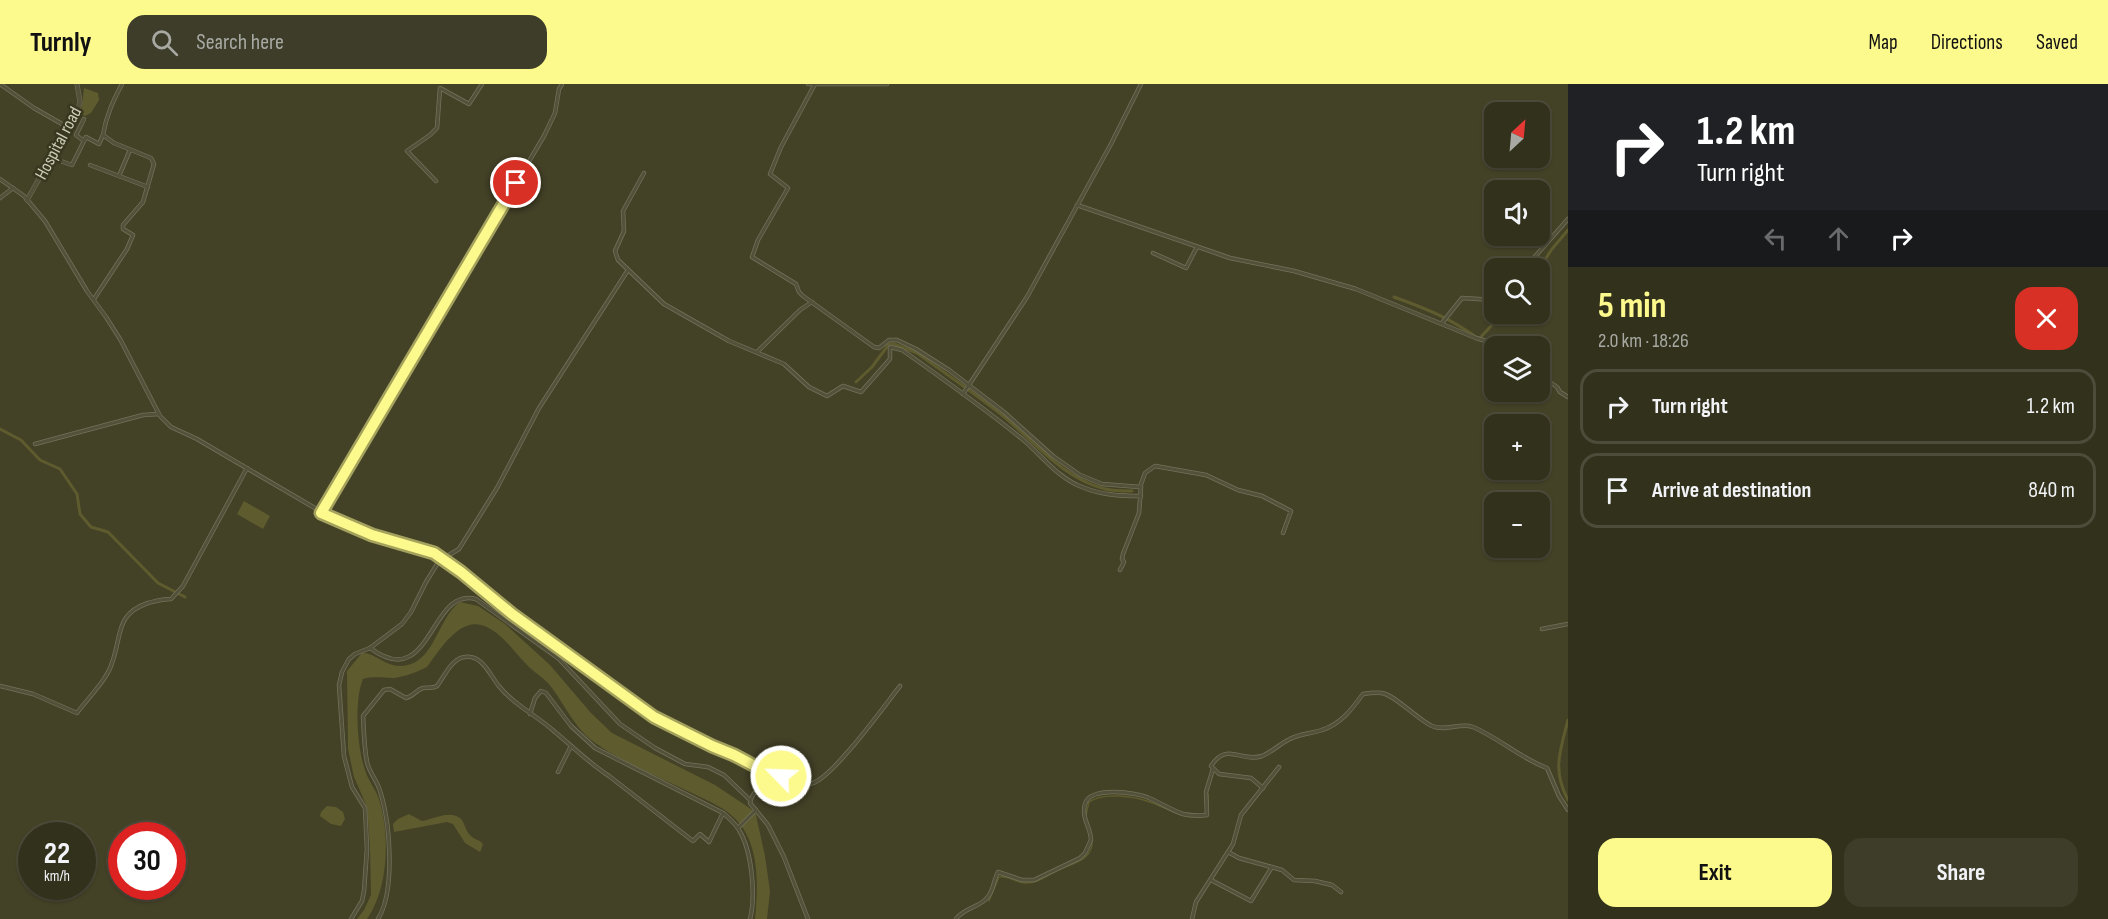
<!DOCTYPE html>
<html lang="en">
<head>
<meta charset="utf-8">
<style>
  body { margin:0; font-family:"Sofia Sans Condensed",sans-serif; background:#3d3d29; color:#f1f3f6; height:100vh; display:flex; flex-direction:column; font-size:22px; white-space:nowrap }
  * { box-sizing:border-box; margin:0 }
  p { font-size:20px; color:#a8a9a3 }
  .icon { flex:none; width:33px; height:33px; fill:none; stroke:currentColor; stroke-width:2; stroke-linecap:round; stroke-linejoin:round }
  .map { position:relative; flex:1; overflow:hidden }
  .sheet { display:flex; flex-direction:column; background:#32311c; width:540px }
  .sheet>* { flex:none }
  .hud { background:#202124; color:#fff; overflow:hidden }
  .needle { width:39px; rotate:26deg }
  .buttons { position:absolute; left:1484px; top:18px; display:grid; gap:12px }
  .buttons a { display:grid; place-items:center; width:66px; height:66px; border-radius:12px; background:#32311c; box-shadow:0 2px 4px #0004,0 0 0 2px #4d4c3b; font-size:30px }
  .speed { position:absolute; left:18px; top:738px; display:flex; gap:12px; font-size:30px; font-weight:700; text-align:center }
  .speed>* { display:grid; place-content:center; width:78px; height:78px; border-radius:50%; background:#32311c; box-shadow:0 2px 4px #0004,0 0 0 2px #4d4c3b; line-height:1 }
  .speed small { font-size:15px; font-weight:400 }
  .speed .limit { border:9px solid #d22; background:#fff; color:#111 }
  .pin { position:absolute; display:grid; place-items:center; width:51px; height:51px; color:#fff; margin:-26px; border:3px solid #fff; border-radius:50%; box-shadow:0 2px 6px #0007 }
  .me { position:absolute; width:66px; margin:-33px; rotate:294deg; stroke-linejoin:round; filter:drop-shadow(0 0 4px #0008) }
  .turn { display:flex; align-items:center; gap:21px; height:126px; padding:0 30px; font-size:27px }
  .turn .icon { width:78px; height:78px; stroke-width:2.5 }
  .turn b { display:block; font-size:42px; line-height:51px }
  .lanes { display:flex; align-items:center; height:57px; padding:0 30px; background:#0003; justify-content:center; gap:30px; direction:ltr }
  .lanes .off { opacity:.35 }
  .round { display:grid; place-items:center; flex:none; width:63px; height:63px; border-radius:18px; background:#3d3d29 }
  .overview { display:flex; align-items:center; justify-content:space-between; height:102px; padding:0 30px }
  h1 { font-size:36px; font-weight:700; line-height:45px; color:#fcf98d }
  .cta { display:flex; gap:12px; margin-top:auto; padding:12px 30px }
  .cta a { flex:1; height:69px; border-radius:18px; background:#fcf98d; color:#111; font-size:24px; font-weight:700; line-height:69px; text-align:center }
  .cta a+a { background:#3d3d29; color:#f1f3f6 }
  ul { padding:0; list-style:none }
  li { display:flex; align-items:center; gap:18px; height:75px; margin:0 12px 9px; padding:0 18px; border:3px solid #4d4c3b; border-radius:18px }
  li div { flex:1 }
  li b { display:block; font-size:22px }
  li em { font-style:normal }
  header { display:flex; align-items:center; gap:36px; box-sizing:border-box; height:84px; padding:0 30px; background:#fcf98d; color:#111 }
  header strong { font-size:28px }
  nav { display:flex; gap:33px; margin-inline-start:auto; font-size:21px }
  .search { width:420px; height:54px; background:#3d3d29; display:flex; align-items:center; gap:15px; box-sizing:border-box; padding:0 21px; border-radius:18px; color:#a8a9a3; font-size:22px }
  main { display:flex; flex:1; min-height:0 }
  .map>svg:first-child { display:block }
</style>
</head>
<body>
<header>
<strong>Turnly</strong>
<div class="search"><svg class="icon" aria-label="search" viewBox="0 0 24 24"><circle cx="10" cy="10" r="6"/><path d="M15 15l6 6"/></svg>Search here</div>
<nav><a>Map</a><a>Directions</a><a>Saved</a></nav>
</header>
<main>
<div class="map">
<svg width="1568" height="835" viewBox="0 0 1568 835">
  <rect width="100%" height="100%" fill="#434126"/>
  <g fill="#5e5b2f">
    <path d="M84 4 98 9 99 16 91 29 85 32 81 30Z"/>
    <path d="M244 417 270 432 263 445 237 430Z"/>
    <path d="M460 518 478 522 505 540 550 581 591 629 612 649 715 701 751 725 756 731 765 772 770 807 767 835H755C758 804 760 764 739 739 727 724 710 718 694 710 663 695 615 675 590 655 574 642 564 620 552 604 546 595 536 590 529 583 514 569 501 546 481 541 458 535 439 567 427 583 417 588 404 593 393 594 382 594 374 592 363 595 354 616 357 663 365 686 368 696 375 704 379 715 390 750 389 804 367 835H357L364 826 371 811 370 762 367 723 354 693 348 665 347 587 362 569C374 568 386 583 401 582 435 581 437 534 460 518Z"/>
    <path d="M327 722 336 723 343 728 345 735 341 742 331 740 320 732 321 728Z"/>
    <path d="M409 730 422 737C433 735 451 725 461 735 465 739 465 747 471 752 475 756 479 755 483 760L481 766 480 768 465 759 453 740 447 738 394 748 393 740 398 735Z"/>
  </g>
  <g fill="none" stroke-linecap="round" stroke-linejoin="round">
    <g stroke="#5e5b2f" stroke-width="1.5">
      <path d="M1208 710V726"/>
      <path d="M1086 731 1089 718C1103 708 1134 712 1150 718 1167 724 1180 734 1200 733"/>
      <path d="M989 817 999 793C1009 791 1016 799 1026 799 1038 799 1045 793 1056 787 1070 780 1094 777 1092 756"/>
    </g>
    <g stroke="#5e5b2f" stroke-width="3">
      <path d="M1539 185 1552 165 1568 146"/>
      <path d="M1394 213C1427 225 1450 234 1479 255L1502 230"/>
      <path d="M856 298 872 283 889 260H894L917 269C945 289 974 309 1002 331 1035 358 1062 394 1105 405 1113 407 1124 407 1132 407"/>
      <path d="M0 345 21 356 40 376 60 385 77 410 80 430 91 443 108 448 158 499 185 513"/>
      <path d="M1568 636C1560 667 1552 686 1568 716"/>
    </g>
    <g stroke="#73725b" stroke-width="4.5">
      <g id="minor">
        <path d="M0 0 34 24 69 44"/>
        <path d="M808 0H887"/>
        <path d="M815 0 781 63 770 90 788 104 758 156 752 173 796 200 799 208 803 212 874 263 879 264 889 256H897L916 265 949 286 1004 328 1053 372 1080 391 1102 400 1140 403 1145 389 1155 382 1206 391 1238 406 1262 412 1291 427 1283 449"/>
        <path d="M84 35 76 51 84 57"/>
        <path d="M52 74 72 81 86 53 99 60 103 51"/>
        <path d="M90 81 148 103"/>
        <path d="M644 89 623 127 624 147 615 167 618 176 664 220 729 257 784 280 809 303 827 312 843 302 861 308 890 275V263L902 266C942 294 982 323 1021 354 1041 370 1057 394 1082 403 1101 411 1120 412 1141 412"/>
        <path d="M119 92 130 66"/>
        <path d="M0 95 24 112 45 137 87 207 106 233 120 255 160 332 171 343 197 355 337 437 372 451 433 469 461 488 512 530 654 633 768 689C764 700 751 708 750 719L768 741 784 773 808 835"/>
        <path d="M436 97 407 67 430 51 437 44 440 4 469 20 482 0"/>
        <path d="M0 114 13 104"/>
        <path d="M1077 121 1230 174 1294 187 1356 205 1476 254 1503 262"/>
        <path d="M1153 169 1186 184 1197 163"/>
        <path d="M1525 184 1568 135"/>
        <path d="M94 215 127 165 133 151 123 145V141L143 118 154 80 151 74 114 59 103 51C106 32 113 17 122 0"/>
        <path d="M1442 239 1462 214 1494 216"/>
        <path d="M757 268 800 226 812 218"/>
        <path d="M1539 291 1557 303 1560 308 1568 313"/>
        <path d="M963 310 1027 213 1111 60 1141 0"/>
        <path d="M35 360 143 331 159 330"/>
        <path d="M321 428 544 52 555 29 559 5 562 0"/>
        <path d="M1120 486 1124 478 1122 475 1123 470 1139 429 1141 403"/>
        <path d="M1542 545 1568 540"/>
        <path d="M370 564C432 610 429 502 476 515L559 575 620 640 655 664 685 680 708 683 724 691 750 716"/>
        <path d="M0 602 33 610 77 629C87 615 107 596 112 579 122 552 115 530 148 519 156 517 162 515 171 515L183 502 247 384"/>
        <path d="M530 630 535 614 541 607 546 609 571 642 595 664 723 729C729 734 735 739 739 746 752 767 756 812 750 835"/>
        <path d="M558 688 571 662"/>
        <path d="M768 689C781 692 800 704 813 699 834 692 885 621 900 602"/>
        <path d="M1263 704 1251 694 1219 690 1211 682C1227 657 1241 679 1262 672 1272 668 1281 659 1290 655 1301 649 1311 650 1322 646 1341 640 1352 625 1363 610 1369 609 1376 608 1382 609 1395 611 1418 636 1432 642 1446 648 1460 638 1473 643 1499 654 1520 674 1547 684L1559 712 1568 726"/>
        <path d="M738 744 756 726"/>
        <path d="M1228 768 1239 774 1282 786 1294 796 1315 797 1332 801 1341 808"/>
        <path d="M1211 796 1251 817 1272 783"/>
        <path d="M351 835 362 817 364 807 367 765 365 724 352 703 344 672 339 601 342 588 349 575 355 570 370 564 402 540 411 528 426 498 439 477 459 465 497 404 539 324 628 186"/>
        <path d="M378 835C396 806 390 735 379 704 376 695 369 688 367 678 364 663 364 648 363 632L384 606 390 605 406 614C414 612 416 606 423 604 429 603 432 605 437 602 444 593 452 574 465 573 482 571 489 589 498 601 514 621 536 631 555 648 573 663 589 679 609 692L693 757 700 750 709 758 723 729"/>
        <path d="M956 835C964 824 977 824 986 815 994 808 993 797 998 788L1022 796H1034L1080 774 1085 769 1091 756C1091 744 1081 734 1085 720 1090 702 1136 708 1149 714 1161 719 1171 726 1183 730 1192 732 1198 732 1207 731L1206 708 1213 685"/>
        <path d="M1192 835 1196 818 1233 760 1241 731 1279 683"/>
      </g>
    </g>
    <g stroke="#73725b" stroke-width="5">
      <path id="tertiary" d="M27 116 78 26 80 18 77 0"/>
    </g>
    <use href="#minor" stroke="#53513a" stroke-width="3"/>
    <use href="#tertiary" stroke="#53513a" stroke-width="4"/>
  </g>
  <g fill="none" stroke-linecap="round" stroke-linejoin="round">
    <g stroke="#a4a25c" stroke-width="15">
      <path id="route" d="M516 99 321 429 372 451 434 469 461 488 512 530 654 633 712 662 734 671 768 689 781 692"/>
    </g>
    <use href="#route" stroke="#fcf98d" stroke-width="10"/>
  </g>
  <g text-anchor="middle" stroke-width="5" stroke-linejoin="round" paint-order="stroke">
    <g font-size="18" fill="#cdccb7" stroke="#38371f">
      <text transform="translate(58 59) rotate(-62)" y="6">Hospital road</text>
    </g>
  </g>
</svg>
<div class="buttons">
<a><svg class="needle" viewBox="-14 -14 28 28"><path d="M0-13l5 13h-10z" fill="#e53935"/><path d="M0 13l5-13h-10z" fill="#a8a9a3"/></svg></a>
<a><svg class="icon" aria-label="sound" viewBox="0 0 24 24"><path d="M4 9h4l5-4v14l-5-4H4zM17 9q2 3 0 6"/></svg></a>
<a><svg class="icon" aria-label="search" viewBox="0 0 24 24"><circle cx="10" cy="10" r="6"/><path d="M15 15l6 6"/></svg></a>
<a><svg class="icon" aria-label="layers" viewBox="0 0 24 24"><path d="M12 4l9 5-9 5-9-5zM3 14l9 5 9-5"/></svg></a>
<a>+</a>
<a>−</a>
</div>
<div class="speed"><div>22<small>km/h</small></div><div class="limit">30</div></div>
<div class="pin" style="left:516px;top:99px;background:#d93025"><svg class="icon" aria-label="arrive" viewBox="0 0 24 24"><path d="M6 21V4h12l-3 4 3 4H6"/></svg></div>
<svg class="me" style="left:781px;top:692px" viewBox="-20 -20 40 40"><circle r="17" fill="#fcf98d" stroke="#fff" stroke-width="3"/><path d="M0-11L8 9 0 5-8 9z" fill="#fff"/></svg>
</div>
<section class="sheet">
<div class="hud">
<div class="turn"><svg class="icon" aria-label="right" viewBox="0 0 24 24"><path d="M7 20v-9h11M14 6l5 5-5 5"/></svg><div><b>1.2 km</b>Turn right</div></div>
<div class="lanes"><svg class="icon off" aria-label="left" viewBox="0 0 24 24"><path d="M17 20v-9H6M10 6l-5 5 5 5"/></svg><svg class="icon off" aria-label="ahead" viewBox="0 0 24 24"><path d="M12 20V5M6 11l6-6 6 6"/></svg><svg class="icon" aria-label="right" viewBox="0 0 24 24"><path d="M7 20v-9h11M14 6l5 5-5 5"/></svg></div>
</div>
<div class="overview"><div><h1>5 min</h1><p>2.0 km · 18:26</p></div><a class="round" style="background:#d93025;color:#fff"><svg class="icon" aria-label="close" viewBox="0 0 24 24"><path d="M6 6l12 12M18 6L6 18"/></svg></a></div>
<ul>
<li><svg class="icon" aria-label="right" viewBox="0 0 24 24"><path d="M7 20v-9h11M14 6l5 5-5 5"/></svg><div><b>Turn right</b></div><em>1.2 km</em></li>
<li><svg class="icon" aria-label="arrive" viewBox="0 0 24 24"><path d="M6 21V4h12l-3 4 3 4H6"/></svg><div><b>Arrive at destination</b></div><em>840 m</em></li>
</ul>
<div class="cta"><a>Exit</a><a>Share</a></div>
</section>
</main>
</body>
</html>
